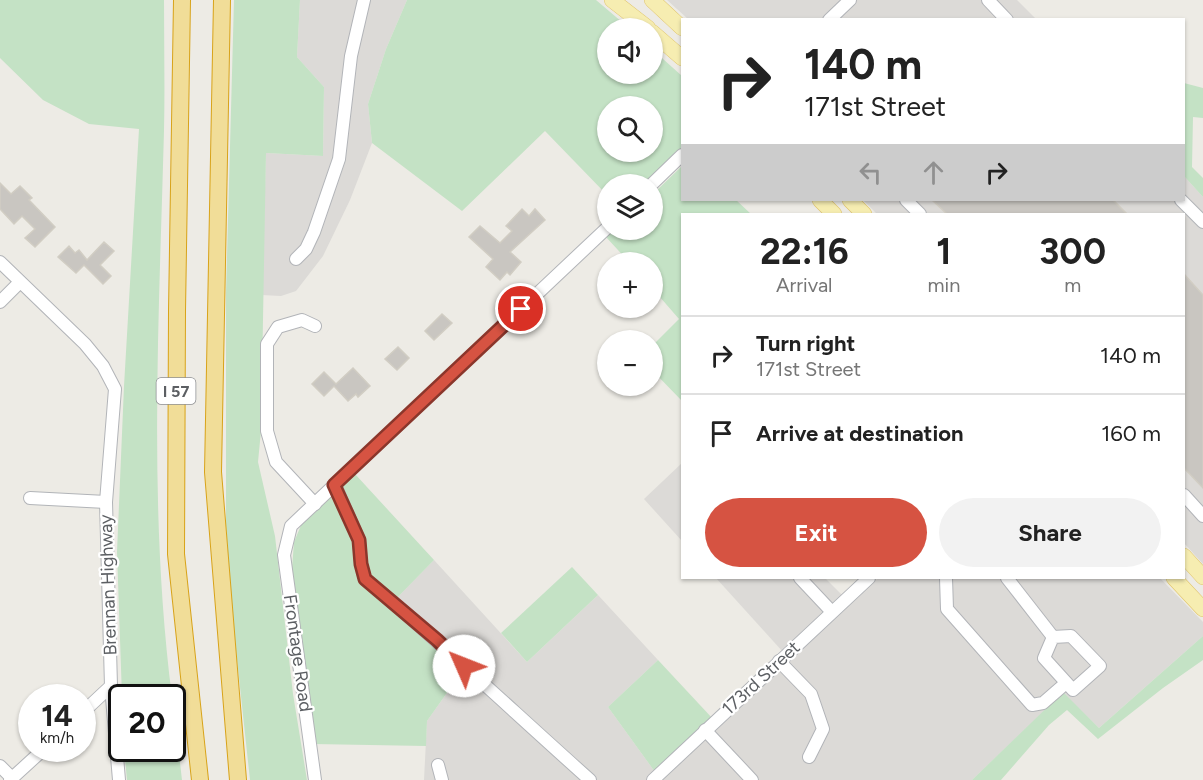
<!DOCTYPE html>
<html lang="en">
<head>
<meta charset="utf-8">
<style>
  body { margin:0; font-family:Figtree,sans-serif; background:#f2f2f2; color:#222; height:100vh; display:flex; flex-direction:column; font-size:22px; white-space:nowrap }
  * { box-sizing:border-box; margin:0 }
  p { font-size:20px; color:#767676 }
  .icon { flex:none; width:33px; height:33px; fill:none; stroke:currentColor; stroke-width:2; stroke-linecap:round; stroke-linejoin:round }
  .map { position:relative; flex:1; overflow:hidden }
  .details { position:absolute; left:681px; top:213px; width:504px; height:366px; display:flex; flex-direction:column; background:#fff; border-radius:0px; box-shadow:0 2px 4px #0004 }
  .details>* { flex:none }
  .top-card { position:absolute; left:681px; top:18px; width:504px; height:183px; border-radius:0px; box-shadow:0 2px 4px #0004; background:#fff; color:#222; overflow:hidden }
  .fabs { position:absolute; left:597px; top:18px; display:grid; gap:12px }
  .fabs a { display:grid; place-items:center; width:66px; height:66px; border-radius:50%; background:#fff; box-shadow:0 2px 4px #0004; font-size:30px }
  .speed { position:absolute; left:18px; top:684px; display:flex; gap:12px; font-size:30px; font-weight:700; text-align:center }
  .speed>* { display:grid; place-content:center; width:78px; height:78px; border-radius:50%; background:#fff; box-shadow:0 2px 4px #0004; line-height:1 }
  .speed small { font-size:15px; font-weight:400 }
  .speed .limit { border:3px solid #111; border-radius:9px; background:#fff; color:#111 }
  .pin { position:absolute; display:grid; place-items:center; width:51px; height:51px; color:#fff; margin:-26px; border:3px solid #fff; border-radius:50%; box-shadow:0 2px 6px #0007 }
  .me { position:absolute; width:66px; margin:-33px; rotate:314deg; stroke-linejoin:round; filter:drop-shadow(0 0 4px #0008) }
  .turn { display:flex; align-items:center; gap:21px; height:126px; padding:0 24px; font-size:27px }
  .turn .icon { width:78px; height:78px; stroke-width:2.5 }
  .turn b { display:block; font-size:42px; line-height:51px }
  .lanes { display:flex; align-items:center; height:57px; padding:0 24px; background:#0003; justify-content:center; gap:30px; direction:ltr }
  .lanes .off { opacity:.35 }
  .eta { display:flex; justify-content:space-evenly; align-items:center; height:102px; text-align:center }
  .eta b { font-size:36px; font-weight:700; line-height:42px }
  .cta { display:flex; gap:12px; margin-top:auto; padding:12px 24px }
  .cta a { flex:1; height:69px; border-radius:36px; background:#d65342; color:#fff; font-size:24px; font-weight:700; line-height:69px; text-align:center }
  .cta a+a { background:#f2f2f2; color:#222 }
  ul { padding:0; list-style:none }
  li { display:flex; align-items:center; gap:18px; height:78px; padding:0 24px; border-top:2px solid #e0e0e0 }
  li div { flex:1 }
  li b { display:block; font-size:22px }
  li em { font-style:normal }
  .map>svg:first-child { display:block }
</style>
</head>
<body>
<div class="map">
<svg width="1203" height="780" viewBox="0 0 1203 780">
  <rect width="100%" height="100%" fill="#edebe5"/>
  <g fill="#dcdad7">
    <path d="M300 0H407L386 49 368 104 372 143 350 200 323 256 296 291 281 296 262 295 266 153 323 156 324 87 297 57Z"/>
    <path d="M667 0H1017L1036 19H688Z"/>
    <path d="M1184 176 1203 197V564L1184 543V214H877L863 200H1184Z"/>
    <path d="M682 463V541L644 499Z"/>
    <path d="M434 560 527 662 598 595 658 660 608 707 655 772 647 780H424L427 721 461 673 389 606Z"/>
    <path d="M716 578H825L842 595 783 652Z"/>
    <path d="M878 578H1160L1203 622V636L1099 728 1063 693 972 780H663Z"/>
  </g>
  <g fill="#c4e2c5" fill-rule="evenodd">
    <path d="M0 0H164C164 44 165 88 164 131 159 320 148 509 172 697H122L117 552 124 386 139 129 89 124 43 100 0 58Z"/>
    <path d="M234 0H300L297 57 324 87 323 156 266 153 261 431 258 462 275 536 293 694 307 780H250L233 622 226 526V293Z"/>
    <path d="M407 0H596L629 28H608V74H652L653 50 682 76V151L648 184H608L607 195 545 131 462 211 372 143 368 104 386 49ZM608 106H652V152H608Z"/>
    <path d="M1184 83 1203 88V118L1193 117 1192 167 1203 178V197L1184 176Z"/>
    <path d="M682 166V200H736L751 214H682V401L652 370 653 345 679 319 653 289 652 262H629L606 237 614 230H652L653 194Z"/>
    <path d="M355 474 434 560 389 606 461 673 427 721 426 746 313 744 292 569 294 542 302 523Z"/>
    <path d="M572 567 598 595 527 662 501 633Z"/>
    <path d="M1203 636V660L1163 688 1098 739 1067 710 1049 725 1001 780H972L1063 692 1099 728Z"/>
    <path d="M658 660 713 719 655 772 608 707Z"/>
    <path d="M173 703 182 780H127L124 749 172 748Z"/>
  </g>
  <g fill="#c9c6c1" stroke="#d1cdc3" stroke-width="1.5">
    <path d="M0 183 11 194 20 186 32 198 29 200 55 227 35 247 25 238 35 229 22 216 14 224 0 209Z"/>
    <path d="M932 200H1113L1127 214H947Z"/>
    <path d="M522 209 529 216 535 209 545 220 510 252 521 262 510 275 507 272 500 280 486 267 493 259 469 237 480 226 500 243 512 231 506 226Z"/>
    <path d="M104 242 114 251 100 265 111 276 103 284 84 265 76 273 58 257 69 246 75 253 79 250 87 260Z"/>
    <path d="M1184 274 1203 295V488L1184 468Z"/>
    <path d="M442 314 452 323 434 340 425 331Z"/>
    <path d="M398 347 409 358 397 370 385 359Z"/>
    <path d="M353 368 370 386 358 397 356 394 348 401 334 386 324 396 312 384 324 372 336 384Z"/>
  </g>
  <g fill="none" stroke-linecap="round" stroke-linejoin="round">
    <g stroke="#b2b4b8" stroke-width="14">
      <g id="minor">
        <path d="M988 0 1007 20"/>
        <path d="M829 20 850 0"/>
        <path d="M652 184 682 155"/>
        <path d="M906 200 920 214"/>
        <path d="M1181 200 1203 222"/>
        <path d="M296 259 306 249 314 232 339 159 351 56 364 0"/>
        <path d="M0 262 85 344 103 366 115 389 106 502 111 686 119 780"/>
        <path d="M0 302 20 282"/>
        <path d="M315 326 302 320 278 327 267 344V431L276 462 315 504"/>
        <path d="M335 485 359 540 361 564 365 579C442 644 515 713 590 780"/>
        <path d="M1184 495 1203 516"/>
        <path d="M30 498 106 502"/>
        <path d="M800 578 832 612"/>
        <path d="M946 578 947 609 1032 705 1043 703 1066 683"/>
        <path d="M1007 578 1053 637"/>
        <path d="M1071 636 1100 666 1073 690 1044 658 1053 637Z"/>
        <path d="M779 661 811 694 823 729 809 757"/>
        <path d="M82 713 111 686"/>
        <path d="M705 730 752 780"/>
        <path d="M438 765 442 780"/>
        <path d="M0 766 12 778"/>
        <path d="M10 780 45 748"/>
        <path d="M315 780 284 555 291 526 608 227"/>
        <path d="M653 780 869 578"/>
      </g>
    </g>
    <g stroke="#e1c469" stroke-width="16">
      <g id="major">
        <path d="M612 0 648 28"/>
        <path d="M652 0 682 28"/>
        <path d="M652 32 682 58"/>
        <path d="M820 200 834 214"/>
        <path d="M850 200 864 214"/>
        <path d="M1184 556 1203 577"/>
        <path d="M1174 578 1203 609"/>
      </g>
    </g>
    <g stroke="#d8a31a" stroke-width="18">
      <g id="highway">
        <path d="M182 0 177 311 176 554 200 780"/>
        <path d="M222 0 213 472 238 780"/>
      </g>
    </g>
    <use href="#minor" stroke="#fff" stroke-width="12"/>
    <use href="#major" stroke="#f6edb1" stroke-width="15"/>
    <use href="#highway" stroke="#f1dd98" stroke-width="16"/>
  </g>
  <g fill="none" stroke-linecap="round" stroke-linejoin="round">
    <g stroke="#8b362b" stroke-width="15">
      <path id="route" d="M464 666 437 640 365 579 361 564 359 540 334 485 521 309"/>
    </g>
    <use href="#route" stroke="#d65342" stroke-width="10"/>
  </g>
  <g text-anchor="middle" stroke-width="4.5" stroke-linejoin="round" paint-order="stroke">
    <rect fill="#fff" stroke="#8d8f92" stroke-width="1.5" x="156.5" y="378" width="39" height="26" rx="4.5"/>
    <g font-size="16" font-weight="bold" fill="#5c5f63">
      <text x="176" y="397">I 57</text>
    </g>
    <g font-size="18" fill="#5c5f63" stroke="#fff">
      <text transform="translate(108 585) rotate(-92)" y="6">Brennan Highway</text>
      <text transform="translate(298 653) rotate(82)" y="6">Frontage Road</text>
      <text transform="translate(761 678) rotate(-43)" y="6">173rd Street</text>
    </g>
  </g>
</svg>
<div class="fabs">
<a><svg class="icon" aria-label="sound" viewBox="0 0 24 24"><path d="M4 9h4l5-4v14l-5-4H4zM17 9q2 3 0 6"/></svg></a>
<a><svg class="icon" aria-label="search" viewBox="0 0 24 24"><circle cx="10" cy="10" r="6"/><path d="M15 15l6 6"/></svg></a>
<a><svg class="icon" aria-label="layers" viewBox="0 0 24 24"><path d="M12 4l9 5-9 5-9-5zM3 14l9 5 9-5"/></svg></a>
<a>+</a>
<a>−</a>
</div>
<div class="speed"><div>14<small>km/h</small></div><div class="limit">20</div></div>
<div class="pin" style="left:521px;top:309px;background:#d93025"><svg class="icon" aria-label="arrive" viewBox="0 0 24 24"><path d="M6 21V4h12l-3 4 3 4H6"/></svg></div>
<svg class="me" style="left:464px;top:666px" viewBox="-20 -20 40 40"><circle r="19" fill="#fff"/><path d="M0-13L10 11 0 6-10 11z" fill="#d65342"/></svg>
<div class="top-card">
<div class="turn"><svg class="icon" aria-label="right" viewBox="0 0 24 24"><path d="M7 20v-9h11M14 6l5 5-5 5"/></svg><div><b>140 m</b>171st Street</div></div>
<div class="lanes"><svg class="icon off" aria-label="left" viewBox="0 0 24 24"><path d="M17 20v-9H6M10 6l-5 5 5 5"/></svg><svg class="icon off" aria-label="ahead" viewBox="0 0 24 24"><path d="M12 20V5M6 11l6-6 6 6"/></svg><svg class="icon" aria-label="right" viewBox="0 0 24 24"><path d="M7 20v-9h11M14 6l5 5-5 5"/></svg></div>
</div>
<section class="details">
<div class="eta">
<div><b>22:16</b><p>Arrival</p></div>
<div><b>1</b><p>min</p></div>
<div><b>300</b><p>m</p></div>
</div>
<ul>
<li><svg class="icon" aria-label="right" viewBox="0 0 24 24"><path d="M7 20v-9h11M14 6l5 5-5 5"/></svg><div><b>Turn right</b><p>171st Street</p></div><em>140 m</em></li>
<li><svg class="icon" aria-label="arrive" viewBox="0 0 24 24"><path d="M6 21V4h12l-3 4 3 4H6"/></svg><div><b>Arrive at destination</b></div><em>160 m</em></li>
</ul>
<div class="cta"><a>Exit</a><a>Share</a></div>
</section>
</div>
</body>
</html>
